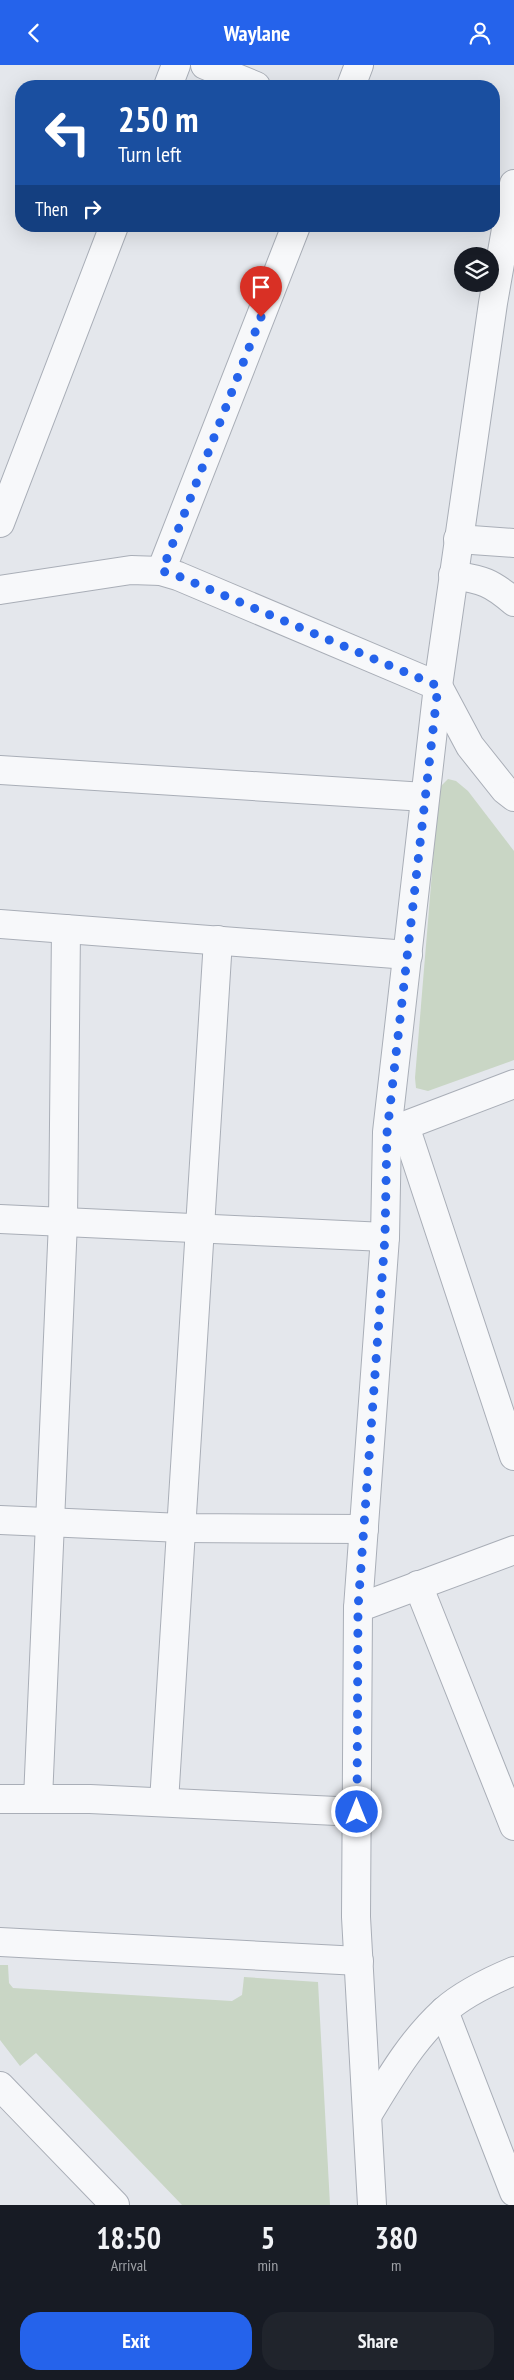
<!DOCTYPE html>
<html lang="en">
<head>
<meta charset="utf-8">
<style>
  body { margin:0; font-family:"PT Sans Narrow",sans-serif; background:#20242c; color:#f1f3f6; height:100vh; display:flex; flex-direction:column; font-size:19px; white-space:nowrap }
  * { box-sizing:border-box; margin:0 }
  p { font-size:16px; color:#9ea1a6 }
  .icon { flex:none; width:28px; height:28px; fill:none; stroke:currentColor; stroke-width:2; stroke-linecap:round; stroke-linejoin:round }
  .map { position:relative; height:2140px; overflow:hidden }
  .side { display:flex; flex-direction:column; background:#171b24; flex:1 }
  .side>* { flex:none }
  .top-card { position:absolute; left:15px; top:15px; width:485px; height:152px; border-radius:20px; box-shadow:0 5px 20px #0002; background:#1a4fa0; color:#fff; overflow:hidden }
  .controls { position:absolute; left:454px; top:182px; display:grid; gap:10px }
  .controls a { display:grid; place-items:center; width:45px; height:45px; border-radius:50%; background:#171b24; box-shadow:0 5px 20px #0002; font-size:25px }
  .pin { position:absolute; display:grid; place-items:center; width:42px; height:42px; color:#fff; margin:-51px -21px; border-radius:50% 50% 50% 0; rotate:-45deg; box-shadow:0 0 5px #0007 }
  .pin .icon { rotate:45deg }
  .me { position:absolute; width:55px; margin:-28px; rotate:0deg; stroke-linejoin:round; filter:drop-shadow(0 0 4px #0008) }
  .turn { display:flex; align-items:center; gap:18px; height:105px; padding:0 20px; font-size:22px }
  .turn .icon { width:65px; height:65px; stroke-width:2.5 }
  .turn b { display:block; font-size:35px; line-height:42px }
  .then { display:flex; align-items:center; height:48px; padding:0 20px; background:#0003; gap:10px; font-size:19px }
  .eta { display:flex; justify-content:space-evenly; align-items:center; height:85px; text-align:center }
  .eta b { font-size:30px; font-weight:700; line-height:35px }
  .primary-button { display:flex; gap:10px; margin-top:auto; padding:10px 20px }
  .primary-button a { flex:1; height:58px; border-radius:20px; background:#2563eb; color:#fff; font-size:20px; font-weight:700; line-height:58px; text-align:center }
  .primary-button a+a { background:#20242c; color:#f1f3f6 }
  header { display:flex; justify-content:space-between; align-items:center; height:65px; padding:0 20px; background:#2563eb; color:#fff; font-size:22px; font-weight:700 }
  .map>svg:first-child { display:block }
</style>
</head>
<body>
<header><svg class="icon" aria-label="back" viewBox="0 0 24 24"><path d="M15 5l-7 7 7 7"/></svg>Waylane<svg class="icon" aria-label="person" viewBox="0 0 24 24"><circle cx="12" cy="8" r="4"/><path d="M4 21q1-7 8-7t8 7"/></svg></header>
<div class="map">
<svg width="514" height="2140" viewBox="0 0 514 2140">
  <rect width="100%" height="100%" fill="#e4e7ec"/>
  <g fill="#c9d6c5">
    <path d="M448 714 456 716 468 726 514 786V995L428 1026 416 1023 415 1013 439 723Z"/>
    <path d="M0 1900H8L9 1918 13 1923 232 1936 242 1930 244 1912 318 1917 330 2140H182L36 1988 20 2001 0 1975Z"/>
  </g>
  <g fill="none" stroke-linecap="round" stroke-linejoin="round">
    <g stroke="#a9aeb7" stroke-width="30">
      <g id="minor">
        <path d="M205 0 256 21"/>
        <path d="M168 21 176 0"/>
        <path d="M351 21 359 0"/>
        <path d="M0 458 114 161"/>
        <path d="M458 474 514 478"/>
        <path d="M161 506 296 161"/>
        <path d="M453 510C483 515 491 517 514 537"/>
        <path d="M0 525 131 505 161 506 178 511 438 621 470 681 505 725 514 732"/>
        <path d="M0 705 425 732"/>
        <path d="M0 859 408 890"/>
        <path d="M405 1061 514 1391"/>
        <path d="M388 1067 514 1019"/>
        <path d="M0 1154 385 1172"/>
        <path d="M0 1455 182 1463 364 1464"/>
        <path d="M418 1520 514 1761"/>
        <path d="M358 1543 514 1485"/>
        <path d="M0 1734H90L357 1747"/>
        <path d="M38 1734 63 1157 66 864"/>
        <path d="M164 1737 218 875"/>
        <path d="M0 1877 359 1896"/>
        <path d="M444 1946 514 2127"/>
        <path d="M0 2021 115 2140"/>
        <path d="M368 2049C390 2013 412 1975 444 1946 463 1929 490 1916 514 1906"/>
        <path d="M372 2140 356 1852 358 1543 385 1172 387 1067 438 621 493 238 514 119"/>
      </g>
    </g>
    <use href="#minor" stroke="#f7f8fa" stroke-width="28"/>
  </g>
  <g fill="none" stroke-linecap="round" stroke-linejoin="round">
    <path stroke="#2563eb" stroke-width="9" stroke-dasharray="0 16.2" d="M261 252 162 506 178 511 438 621 387 1068 385 1172 358 1543 357 1747"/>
  </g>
</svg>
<div class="controls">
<a><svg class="icon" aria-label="layers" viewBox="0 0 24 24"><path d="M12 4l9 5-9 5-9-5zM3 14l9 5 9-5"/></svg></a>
</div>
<div class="pin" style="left:261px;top:252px;background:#d93025"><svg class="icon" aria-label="arrive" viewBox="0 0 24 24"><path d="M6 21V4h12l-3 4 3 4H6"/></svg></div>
<svg class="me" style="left:357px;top:1747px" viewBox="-20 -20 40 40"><circle r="17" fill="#2563eb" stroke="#fff" stroke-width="3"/><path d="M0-11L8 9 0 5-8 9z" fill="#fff"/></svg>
<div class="top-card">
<div class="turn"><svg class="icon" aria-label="left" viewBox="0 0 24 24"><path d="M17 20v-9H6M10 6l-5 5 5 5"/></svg><div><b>250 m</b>Turn left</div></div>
<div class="then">Then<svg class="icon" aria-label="right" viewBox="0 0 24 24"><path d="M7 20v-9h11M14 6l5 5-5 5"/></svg></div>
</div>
</div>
<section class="side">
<div class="eta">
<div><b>18:50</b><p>Arrival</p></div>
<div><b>5</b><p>min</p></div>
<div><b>380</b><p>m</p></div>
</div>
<div class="primary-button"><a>Exit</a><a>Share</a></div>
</section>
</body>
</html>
